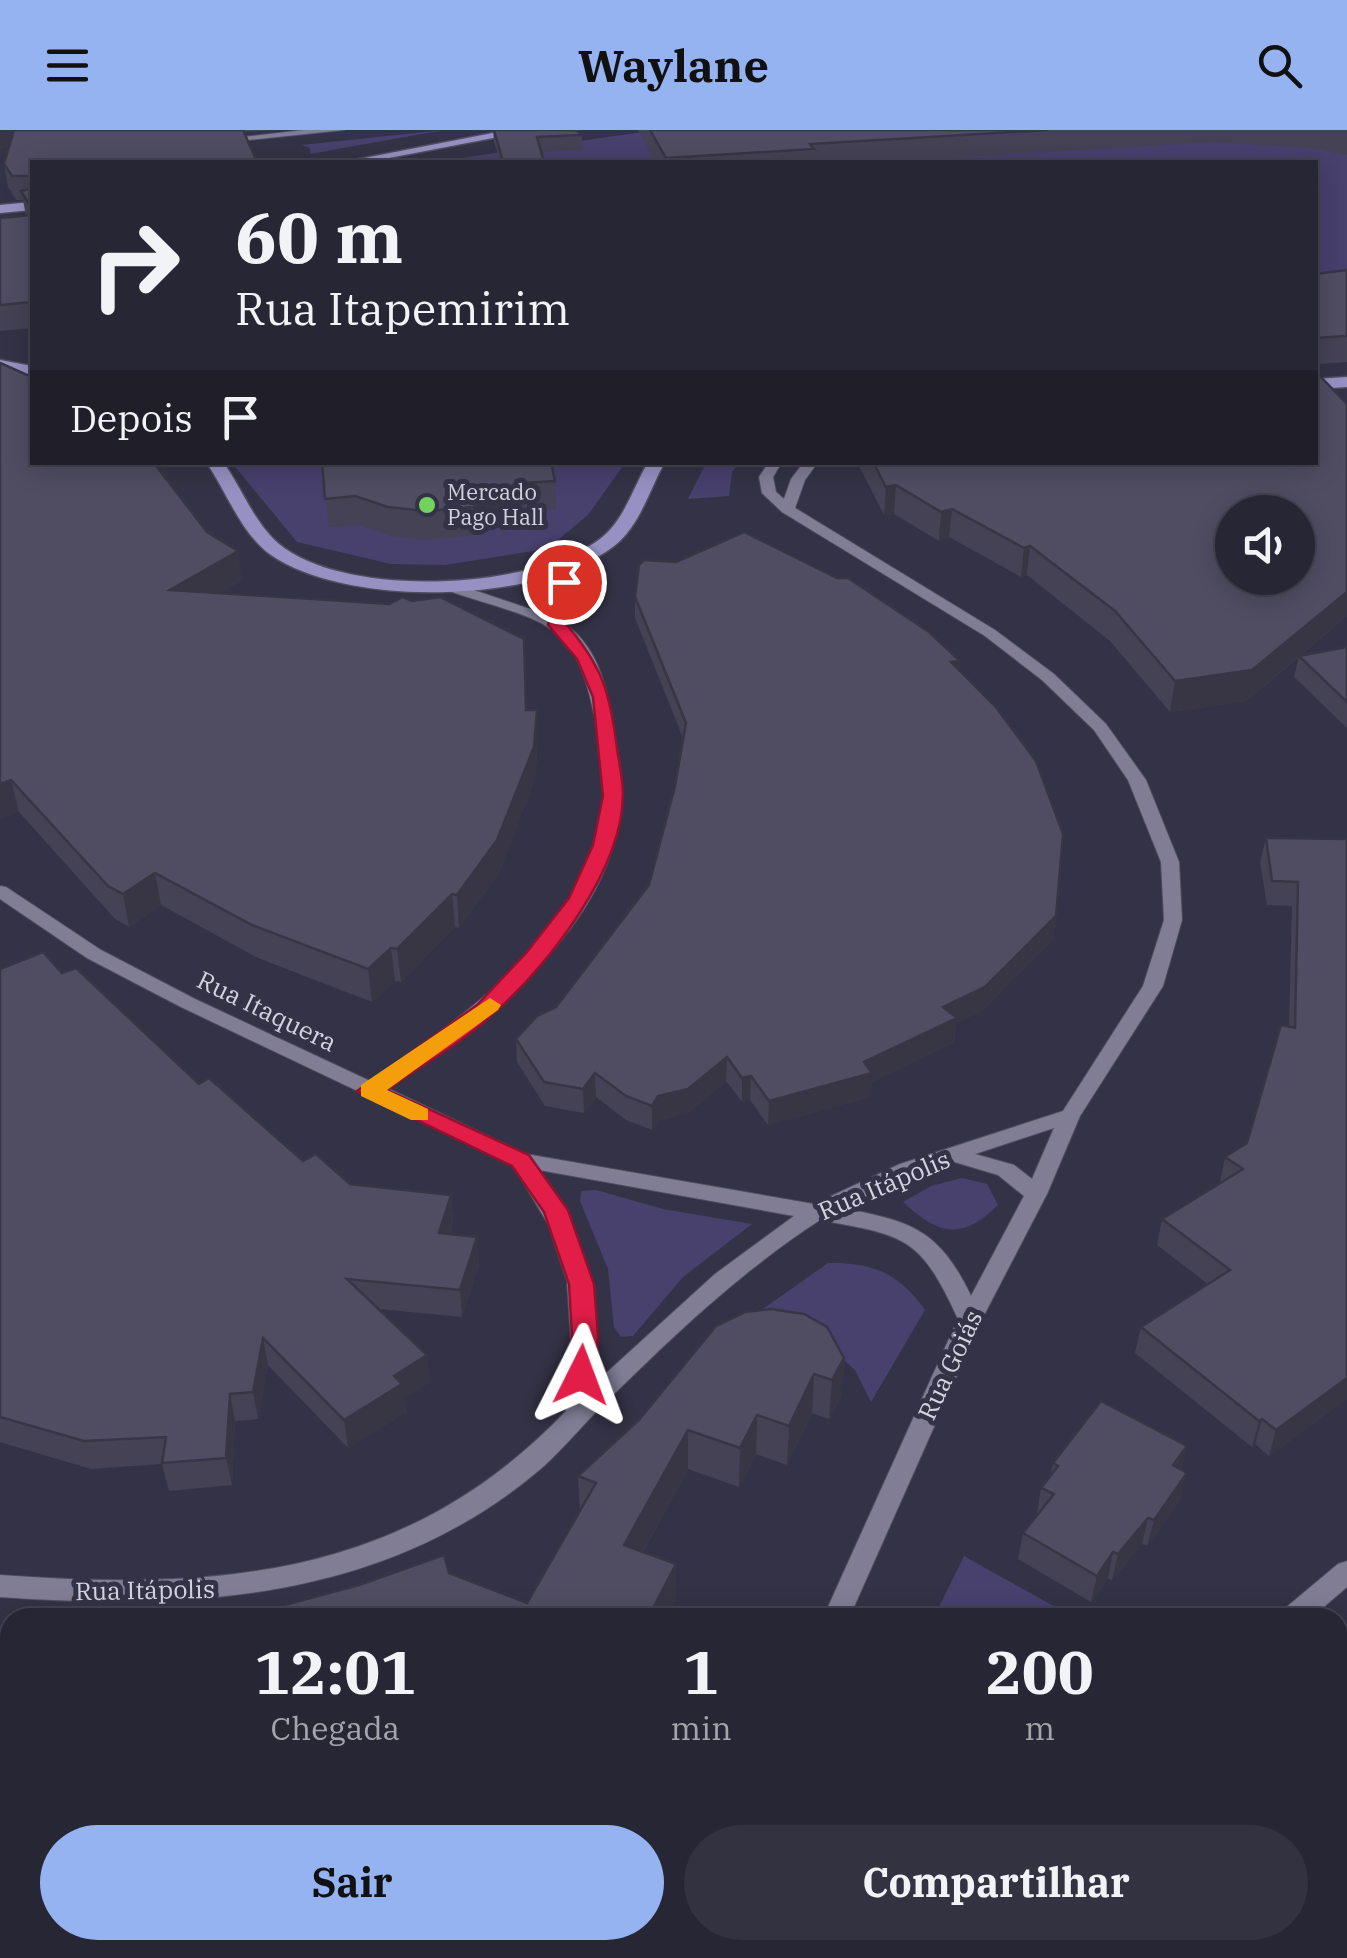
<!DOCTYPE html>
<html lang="pt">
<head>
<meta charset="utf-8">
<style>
  body { margin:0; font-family:"IBM Plex Serif",serif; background:#333240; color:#f1f3f6; height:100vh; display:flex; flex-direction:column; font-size:38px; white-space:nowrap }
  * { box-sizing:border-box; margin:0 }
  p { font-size:32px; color:#a4a5ac }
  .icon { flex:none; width:55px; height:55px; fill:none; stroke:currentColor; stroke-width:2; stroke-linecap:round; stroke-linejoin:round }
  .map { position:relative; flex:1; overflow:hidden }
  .drawer { position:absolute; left:0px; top:1478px; width:1348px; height:352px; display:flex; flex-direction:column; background:#272634; border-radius:30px 30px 0 0; box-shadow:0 5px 25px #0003,0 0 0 2px #43434f }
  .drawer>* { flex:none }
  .guide { position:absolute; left:30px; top:30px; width:1288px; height:305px; border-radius:0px; box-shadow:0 5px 25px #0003,0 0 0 2px #43434f; background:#272634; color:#f1f3f6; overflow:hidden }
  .fabs { position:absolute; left:1215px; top:365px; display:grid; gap:20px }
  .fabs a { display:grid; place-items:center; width:100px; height:100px; border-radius:50%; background:#272634; box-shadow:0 5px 25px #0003,0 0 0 2px #43434f; font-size:50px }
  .pin { position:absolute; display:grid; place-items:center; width:85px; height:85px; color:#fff; margin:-42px; border:5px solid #fff; border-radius:50%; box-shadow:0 2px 10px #0007 }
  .me { position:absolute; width:110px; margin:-55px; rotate:3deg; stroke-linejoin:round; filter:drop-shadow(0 0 8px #0008) }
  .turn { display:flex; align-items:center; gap:35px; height:210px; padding:0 40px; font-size:45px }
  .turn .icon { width:130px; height:130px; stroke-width:2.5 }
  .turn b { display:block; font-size:70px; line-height:85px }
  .then { display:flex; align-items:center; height:95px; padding:0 40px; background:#0003; gap:20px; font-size:38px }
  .eta { display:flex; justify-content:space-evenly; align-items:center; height:170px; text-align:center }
  .eta b { font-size:60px; font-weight:700; line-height:70px }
  .button { display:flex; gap:20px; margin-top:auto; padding:20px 40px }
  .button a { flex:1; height:115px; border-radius:60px; background:#95b2f1; color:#111; font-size:40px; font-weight:700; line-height:115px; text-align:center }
  .button a+a { background:#333240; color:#f1f3f6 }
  header { display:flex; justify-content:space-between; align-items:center; height:130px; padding:0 40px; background:#95b2f1; color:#111; font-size:45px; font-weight:700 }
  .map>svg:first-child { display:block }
</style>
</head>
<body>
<header><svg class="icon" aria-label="menu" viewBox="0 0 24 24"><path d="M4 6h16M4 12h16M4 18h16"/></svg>Waylane<svg class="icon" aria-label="search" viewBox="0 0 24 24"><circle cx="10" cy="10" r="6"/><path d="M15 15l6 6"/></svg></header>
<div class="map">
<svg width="1347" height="1828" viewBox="0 0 1347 1828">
  <rect width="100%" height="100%" fill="#343246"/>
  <g fill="#48406d">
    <path d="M444 0 310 24V18L301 15Z"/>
    <path d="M657 0H1347V232L1315 234V32H432Z"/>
    <path d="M232 333H625L588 385 547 419 445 435 391 434 297 412Z"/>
    <path d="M706 333H739L732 342 729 366 688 369Z"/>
    <path d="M962 1048 987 1054 998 1075C963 1110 939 1106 903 1072L931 1056Z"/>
    <path d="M596 1060 663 1079 752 1094 683 1147 633 1206 621 1207 614 1197 608 1139 580 1071 581 1061Z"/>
    <path d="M828 1133C872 1132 899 1143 925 1180L871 1272 855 1240 828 1216 720 1209Z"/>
    <path d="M964 1426 1073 1487H934Z"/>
  </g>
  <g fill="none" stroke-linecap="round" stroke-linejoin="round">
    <g stroke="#504d5e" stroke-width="2">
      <g id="minor">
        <path d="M304 0H344L221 13 216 10Z"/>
        <path d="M769 332H782L773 347 776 362 784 369 791 349 804 332H818L805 350 795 378 995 500 1054 544 1106 594 1146 650 1179 732 1182 790 1163 856 1080 986 1047 1064 982 1189 849 1488H823L958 1189C920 1107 908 1106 820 1090 741 1141 673 1206 607 1271 585 1292 566 1316 544 1336 389 1470 194 1481 0 1467V1445C218 1461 407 1448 566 1281L571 1211 567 1151 548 1094 513 1035 181 877 87 828 0 769V756L6 757 101 820 195 869 370 951C471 881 592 800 604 666 606 646 601 625 598 606 578 484 548 495 443 459V453H453L551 486 564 431 576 428 578 431 565 494C598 517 607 557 613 595 616 617 623 640 622 663 617 798 486 888 387 958L526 1024 814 1074 900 1034 1063 981 1143 856 1164 790 1161 732 1128 650 1094 600 1042 550 985 506 782 382 762 363 759 347ZM1054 998 1032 1049 1014 1035 975 1024ZM951 1031 998 1045 1024 1066 971 1166C939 1099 911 1091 841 1078L883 1058ZM539 1040 794 1086 715 1144 592 1256C599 1171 585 1112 539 1040Z"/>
        <path d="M1347 1431V1457L1311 1488H1279L1283 1480 1338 1434Z"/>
        <path d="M672 1820H703L700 1828H669Z"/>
        <path d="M865 1820H901L898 1828H862Z"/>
      </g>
    </g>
    <g stroke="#504d5e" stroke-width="3">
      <g id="primary">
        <path d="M508 0H534L368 32H344Z"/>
        <path d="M32 72V80L0 83V75Z"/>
        <path d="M0 230 32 236V246L0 240Z"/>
        <path d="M1347 247V257L1315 259V249Z"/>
        <path d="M206 332H223C242 358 254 393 279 414 346 469 532 460 600 409 624 391 633 358 648 332H665C649 360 640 396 614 416 540 474 348 478 271 425 241 404 227 362 206 332Z"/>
      </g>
    </g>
    <use href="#minor" fill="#807d95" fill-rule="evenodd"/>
    <use href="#primary" fill="#9790c2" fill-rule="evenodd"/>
  </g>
  <g fill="#454255">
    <path d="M0 0H276L244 2 32 32V198L0 201V88L26 86 23 70H16L8 57 4 34 9 17Z"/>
    <path d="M493 0 582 5 583 20 541 22 544 32H500L494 12Z"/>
    <path d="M638 0H1347V25L1310 18 1212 12 882 32H656Z"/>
    <path d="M1347 140V232L1315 234V144Z"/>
    <path d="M0 233 166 336 169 352 242 450 220 463 527 580H537L538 611 535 649 499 743 459 798 455 797 401 852 395 851 372 872 258 828 161 775 129 797 115 789 19 682 0 689Z"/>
    <path d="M1347 274V486L1300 526 1347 517V598L1294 547 1299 527 1246 571 1170 582 1110 511 1027 445 1021 447 949 407 939 411 894 384 884 385 857 332H1315Z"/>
    <path d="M322 332 555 351 556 379 522 382 509 394 475 405 426 410 391 406 358 395 329 397Z"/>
    <path d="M635 467 959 541 1056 786 1053 809 982 881 956 893 954 912 872 952 870 967 768 995 750 970 742 972 726 951 688 983 659 990 652 1000 626 990 596 967 584 983 545 976 517 932 516 909 556 877 649 755 675 656 683 608 635 488Z"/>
    <path d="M1266 708 1347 709V1269L1269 1326 1255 1314 1252 1317 1135 1223 1141 1197 1208 1154 1157 1115 1162 1089 1220 1053 1225 1027 1247 1013 1289 897 1292 776 1267 775 1260 732Z"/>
    <path d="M0 839 62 843 199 954 303 1031 350 1054 451 1065 453 1092 450 1104 477 1107 479 1134 462 1187 379 1179 430 1252 404 1268 406 1282 348 1318 268 1235 258 1289 235 1291 232 1355 169 1361 162 1334 91 1339 0 1312Z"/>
    <path d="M844 1228 841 1267 829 1289 812 1283 787 1335 756 1324 739 1357 688 1339 643 1422 676 1472 266 1480 449 1443 527 1473 580 1382 578 1346Z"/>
    <path d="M1053 1333 1181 1340V1369L1147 1416 1142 1414 1112 1450 1108 1448 1091 1472 1018 1429 1023 1403 1038 1384H1037L1041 1358 1050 1346Z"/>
    <path d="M1347 1604V1828H1164L1161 1820H1338V1620Z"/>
  </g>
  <g fill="#383645">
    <path d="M0 0H18L21 15 0 19Z"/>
    <path d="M166 336 171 364 157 337Z"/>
    <path d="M521 353 522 382 509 394 475 405 473 377Z"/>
    <path d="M896 355 894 384 884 385 886 357Z"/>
    <path d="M952 379 949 407 939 411 941 382Z"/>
    <path d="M1030 416 1027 445 1021 447 1024 418Z"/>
    <path d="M238 421 242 450 175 490 170 460Z"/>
    <path d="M1347 462V486L1246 571 1170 582 1175 551Z"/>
    <path d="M960 531 958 552 951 532Z"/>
    <path d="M537 580 538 611 535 649 499 743 459 798 457 765Z"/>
    <path d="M11 650 19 682 0 689V654Z"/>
    <path d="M155 743 161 775 129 797 123 764Z"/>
    <path d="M452 764 455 797 401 852 397 819Z"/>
    <path d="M1056 786 1053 809 982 881 956 893 954 912 872 952 870 967 768 995 769 971 864 932 943 877Z"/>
    <path d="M391 818 395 851 372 872 368 839Z"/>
    <path d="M727 927 726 951 688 983 659 990 652 1000V976L658 966Z"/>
    <path d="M595 943 596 967 584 983 583 959Z"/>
    <path d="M751 946 750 970 742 972V948Z"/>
    <path d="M451 1065 453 1092 442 1130 439 1103Z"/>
    <path d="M477 1107 479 1134 462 1187 460 1160Z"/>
    <path d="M263 1208 268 1235 258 1289 253 1262Z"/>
    <path d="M427 1225 430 1252 404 1268 406 1282 348 1318 344 1290 394 1246Z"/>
    <path d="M844 1228 841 1267 829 1289 832 1250Z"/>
    <path d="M814 1244 812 1283 787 1335 789 1296Z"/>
    <path d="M1347 1248V1269L1269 1326 1276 1300Z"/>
    <path d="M230 1264 235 1291 232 1355 226 1328Z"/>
    <path d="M757 1285 756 1324 739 1357 740 1318Z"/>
    <path d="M1262 1289 1255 1314 1252 1317 1259 1291Z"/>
    <path d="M688 1300V1339L625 1454 624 1415Z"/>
    <path d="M1187 1316 1181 1342 1173 1335Z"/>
    <path d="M1187 1343 1181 1369 1147 1416 1154 1390Z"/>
    <path d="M1148 1388 1142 1414 1112 1450 1118 1424Z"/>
    <path d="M1113 1422 1108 1448 1091 1472 1097 1446Z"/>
    <path d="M676 1434V1472L668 1488H648Z"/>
    <path d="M506 1820H527L524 1828H502Z"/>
    <path d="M1200 1820H1203L1200 1828H1190Z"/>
  </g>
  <g fill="#504d63" stroke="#383645" stroke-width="2.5" fill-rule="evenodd">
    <path d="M14 0H243L257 32H32V79L21 61 30 59V46H12L4 34Z"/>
    <path d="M494 0H576L582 5 537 7 544 32H503Z"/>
    <path d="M650 0H1048L810 14 814 19 666 28Z"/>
    <path d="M32 85V172L0 175V88Z"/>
    <path d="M1347 140V206L1315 208V144Z"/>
    <path d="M0 233 32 247V332H164L166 336 157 337 207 402 238 421 170 460 389 474 403 467 412 471 440 467 524 509 526 580H537L534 617 497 710 457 765 452 764 397 819 391 818 368 839 252 795 155 743 123 764 108 756 11 650 0 654Z"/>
    <path d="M1315 241 1347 274V462L1252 540 1175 551 1115 481 1030 416 1024 418 952 379 941 382 896 355 886 357 873 332H1315ZM1232 382H1298V448H1232Z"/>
    <path d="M322 332H551L555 351 521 353 507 365 473 377 424 381 388 377 355 366 325 369Z"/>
    <path d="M744 402 837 448H848L929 502 960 531 951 532 995 576 1036 631 1063 704 1056 786 985 857 943 877 957 888 864 932 872 943 769 971 751 946 742 948 727 927 688 959 658 966 652 976 626 966 595 943 583 959 544 952 516 909 537 886 556 877 649 755 675 656 686 593 635 467 639 435 644 430 676 432Z"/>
    <path d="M1347 517V572L1299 526Z"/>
    <path d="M1266 708 1347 709V1248L1276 1300 1262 1289 1259 1291 1141 1197 1230 1140 1162 1089 1243 1039 1225 1027 1247 1013 1281 895 1295 898 1298 752 1272 751Z"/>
    <path d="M43 822 62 843 76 838 199 954 209 948 303 1031 316 1024 350 1054 451 1065 439 1103 477 1107 460 1160 347 1149 427 1225 394 1246 402 1254 344 1290 263 1208 253 1262 230 1264 226 1328 162 1333 166 1307 84 1311 0 1287V839Z"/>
    <path d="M771 1179 804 1184 827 1197 844 1228 832 1250 814 1244 789 1296 757 1285 740 1318 688 1300 624 1415 676 1434 648 1488H210L266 1480 359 1455 444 1425 449 1443 527 1473 596 1353 578 1346 639 1290 716 1196 745 1182Z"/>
    <path d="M1101 1271 1187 1316 1173 1335 1187 1343 1154 1390 1148 1388 1118 1424 1113 1422 1097 1446 1023 1403 1054 1364 1041 1358 1058 1336 1053 1333Z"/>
    <path d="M0 1496 10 1497V1820H506L502 1828H0Z"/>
    <path d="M1347 1604V1647L1338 1623V1620Z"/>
    <path d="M1347 1683V1828H1207L1204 1820H1338V1684Z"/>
    <path d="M1051 1820H1066L1075 1828H1042Z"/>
    <path d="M1182 1820H1200L1190 1828H1185Z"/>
  </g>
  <path fill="#e11d48" stroke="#92132f" stroke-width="2.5" d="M558 449 572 452 566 494C603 537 610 563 617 618 619 633 623 649 623 664 623 740 548 836 493 884 462 913 422 935 387 960L529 1025 568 1080 594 1154 598 1206 595 1245 581 1256 568 1245 572 1206 569 1154 544 1082 512 1036 357 961 477 875 527 822 569 768 593 715 603 666 593 567 577 529 548 495Z"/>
  <path fill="#f59e0b" d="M490 868 501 875 498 880 387 960 428 979V990H411L361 966V955Z"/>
  <circle fill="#72d25d" stroke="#343246" stroke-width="4" cx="427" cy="375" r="10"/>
  <g text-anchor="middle" stroke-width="10" stroke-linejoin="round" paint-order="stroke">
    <g font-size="22" fill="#d4d3e0" stroke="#343246" text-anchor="start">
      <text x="447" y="370">Mercado<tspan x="447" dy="25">Pago Hall</tspan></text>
    </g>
    <g font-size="25" fill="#d4d3e0" stroke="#343246">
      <text transform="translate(267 881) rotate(26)" y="9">Rua Itaquera</text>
      <text transform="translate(884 1055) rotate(-23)" y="9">Rua Itápolis</text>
      <text transform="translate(950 1235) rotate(-65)" y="9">Rua Goiás</text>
      <text transform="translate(145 1460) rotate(-1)" y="9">Rua Itápolis</text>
    </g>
  </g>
</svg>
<div class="fabs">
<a><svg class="icon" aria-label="sound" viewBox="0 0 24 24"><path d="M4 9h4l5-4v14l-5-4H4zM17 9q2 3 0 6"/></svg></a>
</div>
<div class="pin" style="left:564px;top:452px;background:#d93025"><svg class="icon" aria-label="arrive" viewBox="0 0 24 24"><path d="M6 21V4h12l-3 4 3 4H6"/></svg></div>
<svg class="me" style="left:581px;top:1245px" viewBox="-20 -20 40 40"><path d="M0-17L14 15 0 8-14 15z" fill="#e11d48" stroke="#fff" stroke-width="4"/></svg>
<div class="guide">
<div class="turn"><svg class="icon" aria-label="right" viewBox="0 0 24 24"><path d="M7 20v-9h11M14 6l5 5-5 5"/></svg><div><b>60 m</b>Rua Itapemirim</div></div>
<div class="then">Depois<svg class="icon" aria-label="arrive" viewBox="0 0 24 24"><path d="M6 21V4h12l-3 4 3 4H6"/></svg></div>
</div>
<section class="drawer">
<div class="eta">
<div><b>12:01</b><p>Chegada</p></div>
<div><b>1</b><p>min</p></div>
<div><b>200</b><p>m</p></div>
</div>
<div class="button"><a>Sair</a><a>Compartilhar</a></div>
</section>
</div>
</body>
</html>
